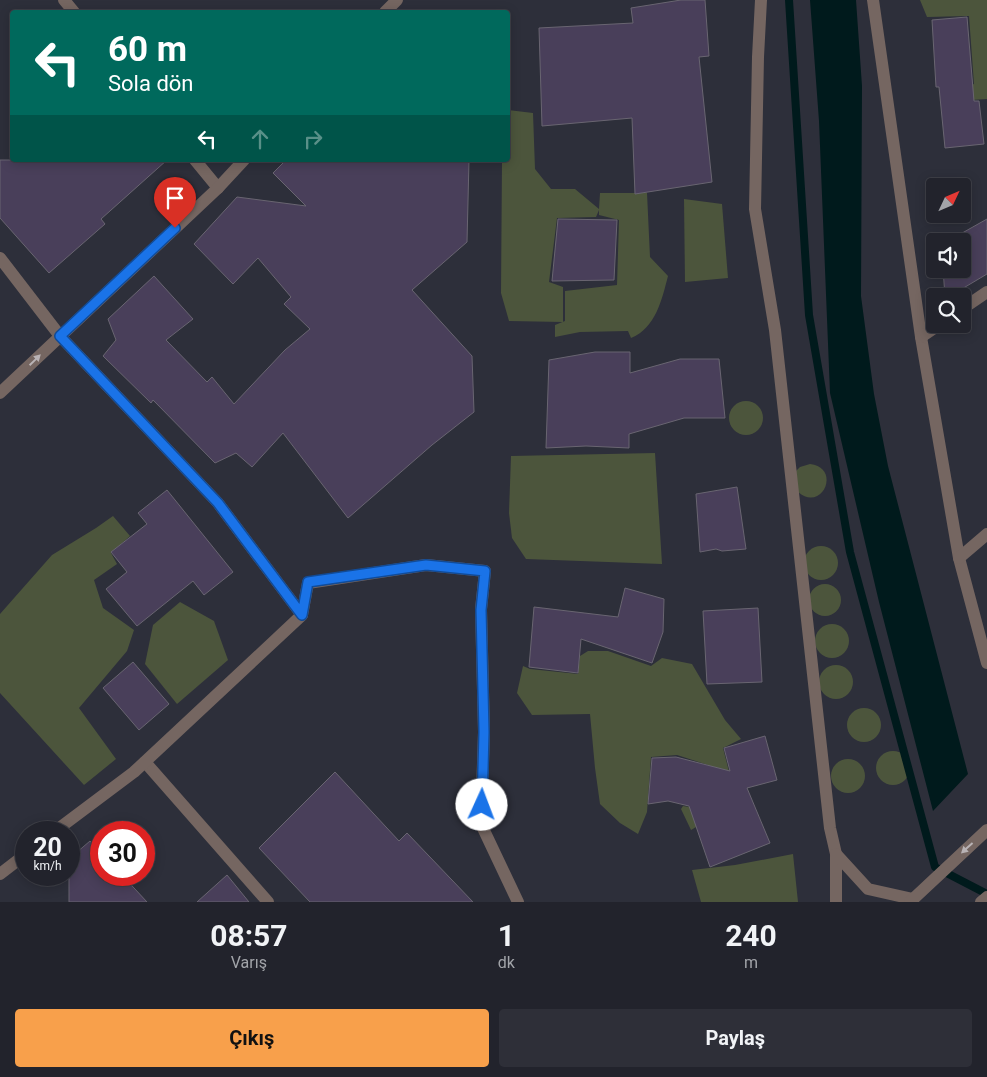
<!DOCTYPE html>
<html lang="tr">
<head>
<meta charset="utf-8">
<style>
  body { margin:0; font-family:Roboto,sans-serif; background:#2e2f38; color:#f1f3f6; height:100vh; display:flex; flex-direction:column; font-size:19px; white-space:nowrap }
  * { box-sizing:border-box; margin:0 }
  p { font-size:16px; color:#a2a4a9 }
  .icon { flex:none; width:28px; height:28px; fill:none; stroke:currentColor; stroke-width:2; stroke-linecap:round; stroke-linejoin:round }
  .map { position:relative; height:902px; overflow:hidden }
  .drawer { display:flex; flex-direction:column; background:#22232c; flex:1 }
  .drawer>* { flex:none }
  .guide { position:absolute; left:10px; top:10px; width:500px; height:152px; border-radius:5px; box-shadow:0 2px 12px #0003,0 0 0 1px #3f4048; background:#00695c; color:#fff; overflow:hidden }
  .needle { width:32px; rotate:46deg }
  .tools { position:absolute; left:926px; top:178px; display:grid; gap:10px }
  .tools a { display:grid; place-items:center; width:45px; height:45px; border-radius:5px; background:#22232c; box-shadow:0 2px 12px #0003,0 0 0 1px #3f4048; font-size:25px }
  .speed { position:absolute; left:15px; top:821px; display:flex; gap:10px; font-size:25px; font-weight:700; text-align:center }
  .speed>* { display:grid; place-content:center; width:65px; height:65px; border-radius:50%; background:#22232c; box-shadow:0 2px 12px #0003,0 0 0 1px #3f4048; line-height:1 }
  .speed small { font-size:12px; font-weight:400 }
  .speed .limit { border:8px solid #d22; background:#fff; color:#111 }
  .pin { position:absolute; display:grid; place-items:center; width:42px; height:42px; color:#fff; margin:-51px -21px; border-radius:50% 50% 50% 0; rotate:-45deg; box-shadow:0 0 5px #0007 }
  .pin .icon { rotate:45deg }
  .me { position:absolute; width:55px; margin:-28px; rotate:2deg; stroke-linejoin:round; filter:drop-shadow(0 0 4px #0008) }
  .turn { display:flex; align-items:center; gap:18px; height:105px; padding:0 15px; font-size:22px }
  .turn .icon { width:65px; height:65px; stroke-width:2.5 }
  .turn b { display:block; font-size:35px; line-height:42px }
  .lanes { display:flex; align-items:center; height:48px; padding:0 15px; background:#0003; justify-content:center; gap:25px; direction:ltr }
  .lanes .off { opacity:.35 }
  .eta { display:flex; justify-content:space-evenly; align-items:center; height:85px; text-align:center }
  .eta b { font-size:30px; font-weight:700; line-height:35px }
  .button { display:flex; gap:10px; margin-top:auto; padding:10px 15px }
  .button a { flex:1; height:58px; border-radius:5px; background:#f8a04b; color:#111; font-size:20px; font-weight:700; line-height:58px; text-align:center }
  .button a+a { background:#2e2f38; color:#f1f3f6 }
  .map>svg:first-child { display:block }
</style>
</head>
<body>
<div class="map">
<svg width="987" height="902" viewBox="0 0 987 902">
  <rect width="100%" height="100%" fill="#2d2f3a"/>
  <g fill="#4c553c">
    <path d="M920 0H987V99L954 101 956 88 974 84 969 16 927 17Z"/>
    <path d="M508 110 533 113 535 169 551 189H575L599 209 600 193H647L650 257 668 276C662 299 656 328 631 338L628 331 580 332 555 337V325L565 321V291L617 285 619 220 599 215V210L596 217 557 218 549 282 563 287V322L509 321 501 293 502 160H508Z"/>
    <path d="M684 199 722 204 728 278 685 282Z"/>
    <circle cx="746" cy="418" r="17"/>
    <path d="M655 453 662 564 526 559 512 538 509 513 511 456Z"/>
    <path d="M810 464C842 468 822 513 798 492L796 471 800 467Z"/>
    <path d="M113 516 130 536 111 553 117 564 94 580 103 608 134 630 127 651 79 708 116 759 84 785 0 693V614L52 555 96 528Z"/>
    <circle cx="821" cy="563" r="17"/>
    <circle cx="825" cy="600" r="16"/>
    <path d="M180 602 214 621 228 660 177 704 145 664 153 625Z"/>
    <circle cx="832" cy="641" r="17"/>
    <path d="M588 651H608L651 666 662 658 692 664 725 720 741 739 723 748 737 803 691 830 681 809 683 806 701 809 708 765 677 755 651 757 647 812 638 834 620 823 600 804 595 768 590 714 532 715 517 693 523 666 530 669 578 674 580 656Z"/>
    <circle cx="836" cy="682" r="17"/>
    <circle cx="864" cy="725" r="17"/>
    <circle cx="893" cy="768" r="17"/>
    <circle cx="848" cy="776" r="17"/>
    <path d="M793 854 798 902H701L692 870 735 865Z"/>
  </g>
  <path fill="#001a1c" d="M810 0H856L862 86 861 296 874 394 888 466 968 774 933 811 879 602 830 393 819 121Z"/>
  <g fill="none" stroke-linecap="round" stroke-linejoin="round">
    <path stroke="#001a1c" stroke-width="8" d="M789 0 809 315 850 552 935 867 987 894"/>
  </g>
  <g fill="#493f5a" stroke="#696571">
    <path d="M681 0H705L709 56 699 57 712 182 635 194 632 118 542 126 539 28 633 23 631 8Z"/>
    <path d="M967 17 974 101H979L984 144 945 148 939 87H936L932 20Z"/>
    <path d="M0 160H167L101 219 105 224 49 273 0 218Z"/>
    <path d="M286 160H469L467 242 412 290 472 356 474 412 432 445 348 518 283 433 252 467 236 453 215 463 153 400 151 403 103 356 116 340 108 319 154 276 193 319 166 340 207 382 212 377 234 404 285 350 310 329 284 304 291 297 258 258 233 284 194 244 237 197 306 206 273 173Z"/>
    <path d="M558 219 617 220 614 280 552 281Z"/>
    <path d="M987 219V274L950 296H945L943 269H962V241H948Z"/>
    <path d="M595 352H630V373L680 359H719L725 418H684L629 434V448L586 446 546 448 549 360Z"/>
    <path d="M737 487 746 549 722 551 716 549 700 552 696 494Z"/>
    <path d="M167 490 233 572 204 595 193 581 137 626 106 589 127 572 111 552 147 524 138 513Z"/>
    <path d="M625 588 664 599 663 632 652 663 581 639 578 673 529 667 534 607 618 617Z"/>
    <path d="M758 608 762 682 707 684 703 611Z"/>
    <path d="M133 662 169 704 139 730 103 688Z"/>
    <path d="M765 736 777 780 747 788 770 843 710 867 689 806 668 801 648 804 652 758 676 757 730 771 724 748Z"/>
    <path d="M335 772 399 841 407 833 473 902H310L259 848Z"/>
    <path d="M90 841 101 853V875H122L147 902H69V859Z"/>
    <path d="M227 875 249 902H197Z"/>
  </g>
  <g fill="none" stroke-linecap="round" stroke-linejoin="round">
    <g stroke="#756661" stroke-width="12">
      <path d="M64 0 74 12"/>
      <path d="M761 0 758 57 755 209 775 330 830 828 836 854V902"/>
      <path d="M873 0 921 337 959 558 987 663"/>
      <path d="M385 12 397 0"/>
      <path d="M195 160 218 188"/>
      <path d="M0 258 60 336 218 503 302 615"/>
      <path d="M962 309 987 292"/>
      <path d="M921 337 940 324"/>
      <path d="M0 393 218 188 244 160"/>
      <path d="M959 558 987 534"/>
      <path d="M145 762 268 902"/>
      <path d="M54 832 134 772 302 615 308 583 426 565 485 571 481 609 484 732 481 824 518 902"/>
      <path d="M836 854 868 889 913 899"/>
      <path d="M0 874 26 854"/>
      <path d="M910 902 987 830"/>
      <path d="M981 902 987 897"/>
    </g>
  </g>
  <defs><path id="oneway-solid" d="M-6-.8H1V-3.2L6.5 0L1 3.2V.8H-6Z" transform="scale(1.25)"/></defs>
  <g fill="#b9b3b5">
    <use href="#oneway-solid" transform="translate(35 360) rotate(-44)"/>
    <use href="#oneway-solid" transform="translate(967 848) rotate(138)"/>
  </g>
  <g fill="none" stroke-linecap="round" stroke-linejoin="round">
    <g stroke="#114b97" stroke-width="12">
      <path id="route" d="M175 228 60 336 218 503 302 615 308 582 426 565 485 571 481 610 484 732 482 805"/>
    </g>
    <use href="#route" stroke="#1a73e8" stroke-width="9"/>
  </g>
</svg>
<div class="tools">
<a><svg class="needle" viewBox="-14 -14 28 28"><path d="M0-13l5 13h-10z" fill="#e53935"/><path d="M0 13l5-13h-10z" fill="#a2a4a9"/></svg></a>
<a><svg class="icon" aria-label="sound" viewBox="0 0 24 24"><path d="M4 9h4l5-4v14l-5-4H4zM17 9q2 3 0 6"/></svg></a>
<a><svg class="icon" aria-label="search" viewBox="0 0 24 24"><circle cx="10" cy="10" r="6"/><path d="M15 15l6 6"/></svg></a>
</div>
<div class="speed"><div>20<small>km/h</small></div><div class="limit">30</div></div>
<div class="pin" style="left:175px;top:228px;background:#d93025"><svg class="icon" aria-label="arrive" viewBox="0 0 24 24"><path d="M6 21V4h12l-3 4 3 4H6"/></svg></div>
<svg class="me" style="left:482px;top:805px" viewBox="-20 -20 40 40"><circle r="19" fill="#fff"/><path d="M0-13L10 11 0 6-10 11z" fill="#1a73e8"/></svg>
<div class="guide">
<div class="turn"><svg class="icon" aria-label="left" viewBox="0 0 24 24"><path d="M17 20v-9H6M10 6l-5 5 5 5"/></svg><div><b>60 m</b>Sola dön</div></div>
<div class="lanes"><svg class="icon" aria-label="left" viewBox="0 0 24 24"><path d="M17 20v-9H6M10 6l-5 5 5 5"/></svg><svg class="icon off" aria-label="ahead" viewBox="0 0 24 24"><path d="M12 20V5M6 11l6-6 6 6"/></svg><svg class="icon off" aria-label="right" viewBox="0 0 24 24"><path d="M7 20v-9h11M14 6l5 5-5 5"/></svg></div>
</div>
</div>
<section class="drawer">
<div class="eta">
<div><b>08:57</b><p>Varış</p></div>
<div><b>1</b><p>dk</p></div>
<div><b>240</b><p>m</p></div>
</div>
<div class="button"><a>Çıkış</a><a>Paylaş</a></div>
</section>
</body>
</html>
